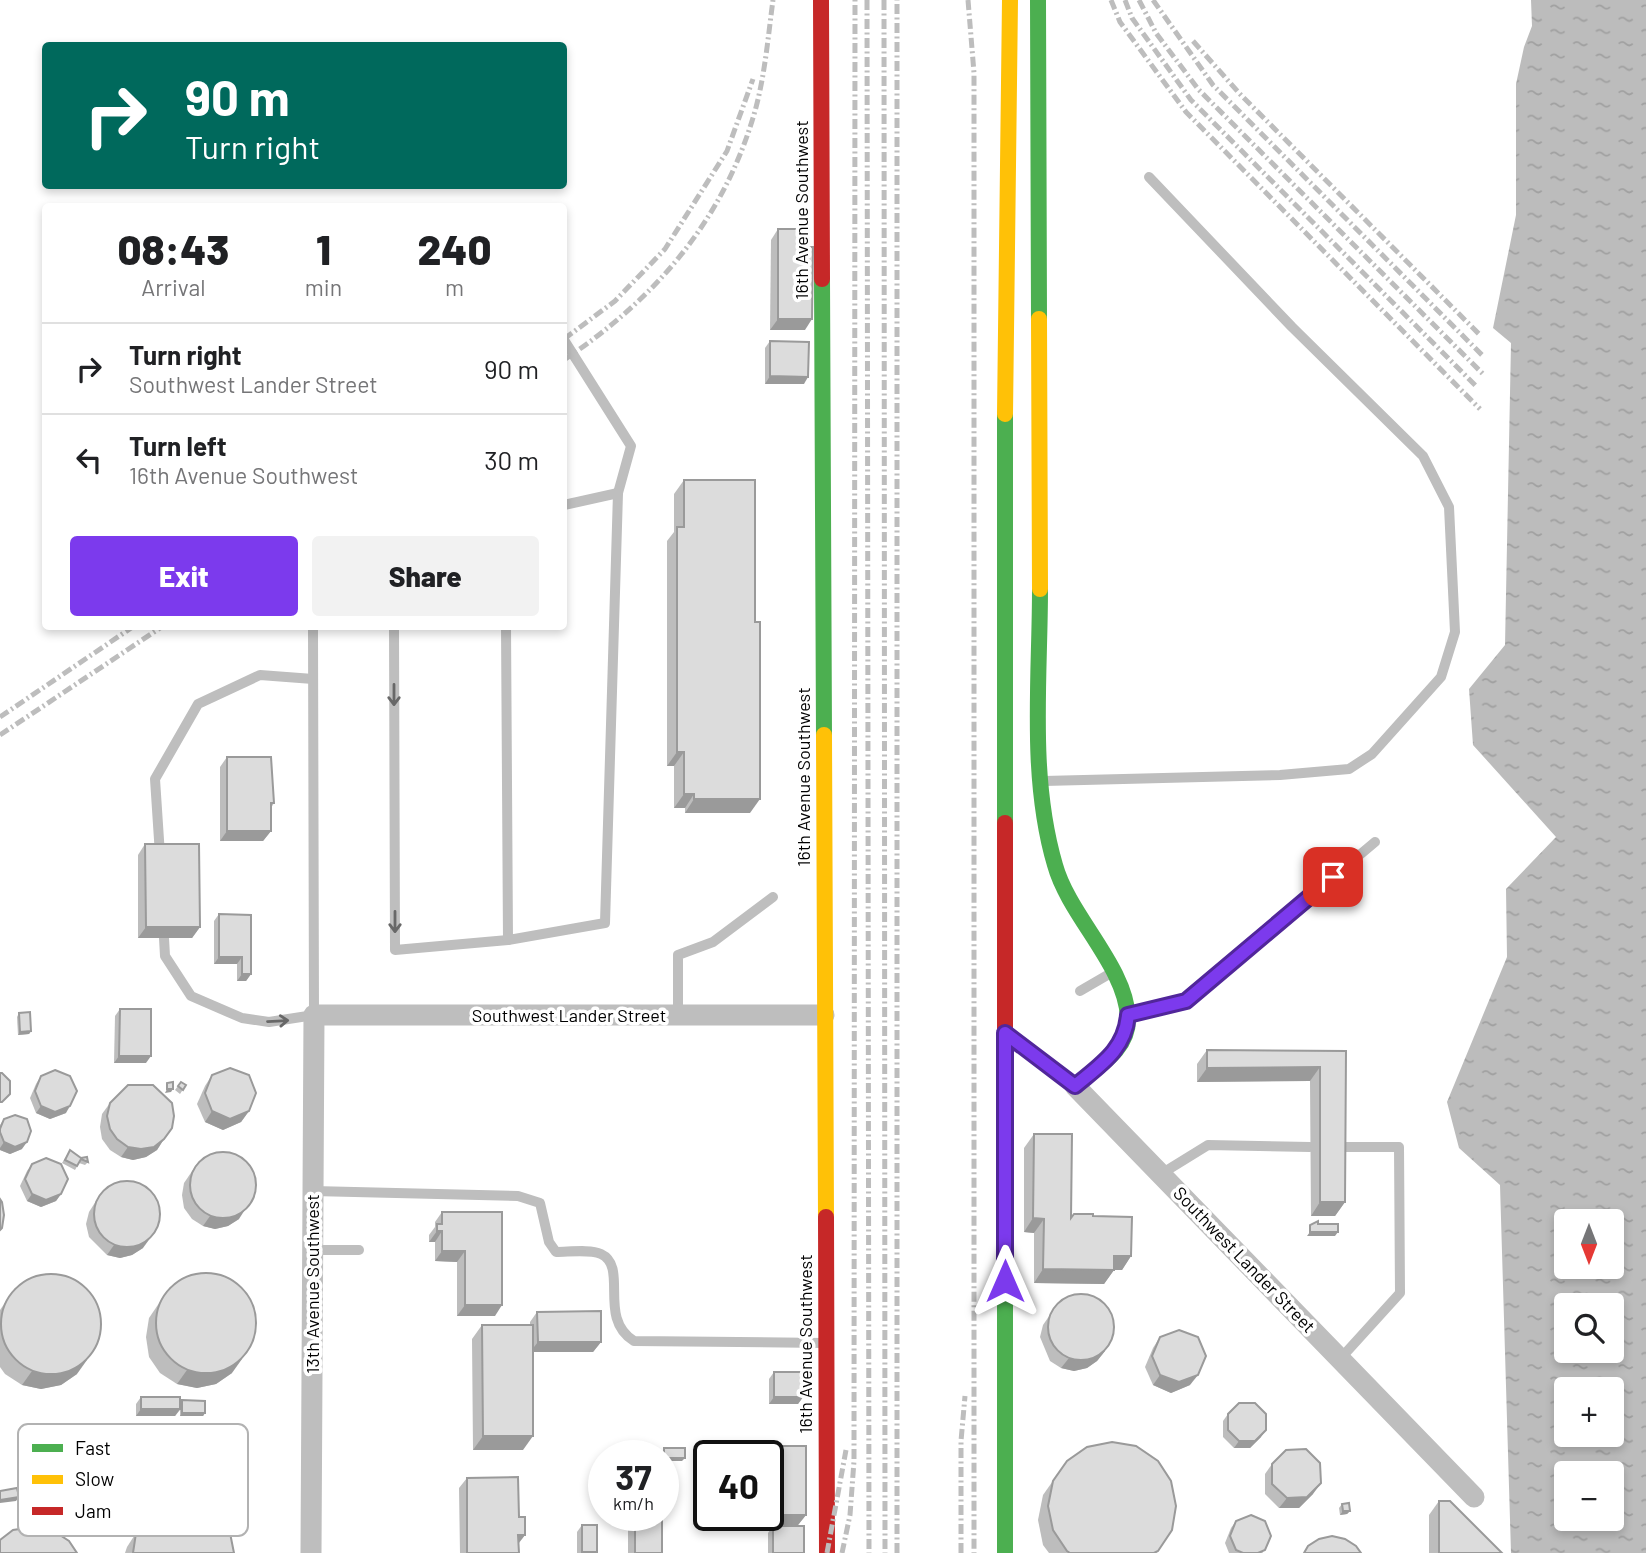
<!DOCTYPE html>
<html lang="en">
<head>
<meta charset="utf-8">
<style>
  body { margin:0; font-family:Barlow,sans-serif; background:#f2f2f2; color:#202124; height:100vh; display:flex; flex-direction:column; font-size:26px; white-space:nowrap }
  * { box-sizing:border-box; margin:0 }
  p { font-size:23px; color:#757577 }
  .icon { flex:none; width:38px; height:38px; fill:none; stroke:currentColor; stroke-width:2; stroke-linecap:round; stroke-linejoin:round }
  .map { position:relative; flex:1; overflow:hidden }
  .sheet { position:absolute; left:42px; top:203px; width:525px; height:427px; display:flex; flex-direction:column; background:#fff; border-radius:7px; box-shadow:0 4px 10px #0003 }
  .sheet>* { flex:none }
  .banner { position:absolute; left:42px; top:42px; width:525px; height:147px; border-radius:7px; box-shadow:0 4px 10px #0003; background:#00695c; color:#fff; overflow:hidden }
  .needle { width:46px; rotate:180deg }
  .tools { position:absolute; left:1554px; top:1209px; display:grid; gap:14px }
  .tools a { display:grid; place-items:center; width:70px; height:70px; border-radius:7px; background:#fff; box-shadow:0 4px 10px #0003; font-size:35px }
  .speed { position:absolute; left:588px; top:1440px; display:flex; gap:14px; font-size:35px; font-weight:700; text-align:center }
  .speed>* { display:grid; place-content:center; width:91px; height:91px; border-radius:50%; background:#fff; box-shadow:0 4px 10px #0003; line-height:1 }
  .speed small { font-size:18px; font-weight:400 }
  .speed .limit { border:4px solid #111; border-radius:10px; background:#fff; color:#111 }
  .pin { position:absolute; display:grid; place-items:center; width:60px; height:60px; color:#fff; margin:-30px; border-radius:14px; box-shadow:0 4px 10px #0006 }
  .me { position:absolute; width:77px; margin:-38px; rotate:0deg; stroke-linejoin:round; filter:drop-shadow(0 0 5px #0008) }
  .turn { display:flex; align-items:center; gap:24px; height:147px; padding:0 28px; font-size:32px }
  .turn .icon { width:91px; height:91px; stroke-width:2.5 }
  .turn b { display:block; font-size:49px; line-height:60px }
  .eta { display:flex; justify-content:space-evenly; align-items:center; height:119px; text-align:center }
  .eta b { font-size:42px; font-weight:800; line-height:49px }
  .primary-button { display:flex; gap:14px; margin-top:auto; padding:14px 28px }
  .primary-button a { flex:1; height:80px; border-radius:7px; background:#7c3aed; color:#fff; font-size:28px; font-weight:800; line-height:80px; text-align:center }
  .primary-button a+a { background:#f2f2f2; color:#202124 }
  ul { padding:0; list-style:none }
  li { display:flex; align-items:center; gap:21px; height:91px; padding:0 28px; border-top:2px solid #e0e0e0 }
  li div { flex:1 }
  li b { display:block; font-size:26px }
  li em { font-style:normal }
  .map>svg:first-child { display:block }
</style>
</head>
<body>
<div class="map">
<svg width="1646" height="1553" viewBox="0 0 1646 1553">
  <defs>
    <pattern id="water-ripples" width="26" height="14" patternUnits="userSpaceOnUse" patternTransform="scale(1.75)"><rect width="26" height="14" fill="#bcbcbc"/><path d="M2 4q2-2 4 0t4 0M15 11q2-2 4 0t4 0" fill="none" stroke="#a0a0a0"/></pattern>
  </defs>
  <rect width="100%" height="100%" fill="#fff"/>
  <path fill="url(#water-ripples)" fill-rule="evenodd" d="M1531 0H1646V1553H1511L1500 1185 1459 1148 1447 1102 1507 957 1506 889 1556 837 1473 745 1469 689 1505 645 1511 343 1493 328 1516 215V84L1524 47 1532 26ZM1566 1222H1612V1267H1566ZM1566 1306H1612V1351H1566ZM1566 1390H1612V1435H1566ZM1566 1474H1612V1519H1566Z"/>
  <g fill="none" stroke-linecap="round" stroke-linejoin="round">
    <g stroke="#bebebe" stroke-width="10">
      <path d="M564 505 618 493"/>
      <path d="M394 626 395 950 508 940"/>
      <path d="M506 626 508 940 605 923 618 493 631 446 564 340"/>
      <path d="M1044 781 1280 775 1349 769 1372 754 1441 677 1455 632 1449 507 1423 456 1292 327 1149 177"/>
      <path d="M160 855 155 779 198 704 260 675 313 679"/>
      <path d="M164 938 165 956 191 996 242 1018 269 1022 314 1015 313 630"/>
      <path d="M1080 991 1111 973"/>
      <path d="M1131 1014 1186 1001 1375 842"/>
      <path d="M678 1016V955L713 942 773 897"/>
      <path d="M1336 1147H1399L1400 1293 1341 1358"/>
      <path d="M1161 1174 1208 1145 1310 1147"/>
      <path d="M313 1191 518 1196 540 1203 549 1242 556 1252C569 1252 590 1249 601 1254 629 1267 597 1318 634 1341L825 1343"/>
      <path d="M313 1250H359"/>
    </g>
    <g stroke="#bebebe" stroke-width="21">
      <path d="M1075 1086 1474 1497"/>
      <path d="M311 1553 314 1015H824"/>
    </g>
    <g stroke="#4caf50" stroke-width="16">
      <path d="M1038 0 1039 319"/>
      <path d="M822 279 824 735"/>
      <path d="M1005 414V823"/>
      <path d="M1005 1033 1075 1086C1097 1067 1129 1050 1128 1018 1126 966 1069 916 1055 865 1029 777 1040 679 1040 589"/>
      <path d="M1005 1134V1553"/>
    </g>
    <g stroke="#ffc107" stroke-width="16">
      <path d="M1039 319 1040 589"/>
      <path d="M1005 414 1010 0"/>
      <path d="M824 735 826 1217"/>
    </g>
    <g stroke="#c62828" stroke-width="16">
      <path d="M821 0 822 279"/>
      <path d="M1005 823V1134"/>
      <path d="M826 1217 827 1553"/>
    </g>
    <g stroke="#bdbdbd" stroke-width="5" stroke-dasharray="10 3.5 2 3.5" stroke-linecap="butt">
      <path d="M867 0 869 1553"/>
      <path d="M884 0 885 1553"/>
      <path d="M968 0 974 73V1553"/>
      <path d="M1111 0 1120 22 1186 112 1480 409"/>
      <path d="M1125 0 1132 18 1191 100 1476 386"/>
      <path d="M1139 0 1156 33 1198 89 1485 376"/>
      <path d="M1153 0 1213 85 1484 357"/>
      <path d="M1193 41 1239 93 1479 334"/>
      <path d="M564 339 615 301 665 249 727 151 753 79"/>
      <path d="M564 360C656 298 724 220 755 111 765 75 768 37 773 0"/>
      <path d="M0 717 134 626"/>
      <path d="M0 735 163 626"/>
      <path d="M827 1553 846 1450"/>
      <path d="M842 1553 850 1515 854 1461 855 0"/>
      <path d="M897 1553V0"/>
      <path d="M961 1553V1441L965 1396"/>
    </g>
  </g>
  <g fill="#bdbdbd">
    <path d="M778 229 798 247 805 330H770L771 240Z"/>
    <path d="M770 341 804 384H765V348Z"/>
    <path d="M684 480 750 813H685V808H674V766H667V541L674 532V494Z"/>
    <path d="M227 757 274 803 271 808V831L263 841H220V767Z"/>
    <path d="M145 844 200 927 192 938H138V855Z"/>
    <path d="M219 914 251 974 246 981H237V964H214V921Z"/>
    <path d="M120 1009 146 1063H114L115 1016Z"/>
    <path d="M19 1013 31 1031 29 1034 18 1035 17 1017Z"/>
    <path d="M1207 1050 1346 1051 1345 1202 1335 1216H1311L1310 1081 1197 1082V1064Z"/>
    <path d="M212 1075 249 1111 241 1122 223 1130 205 1122 197 1104 205 1086Z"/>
    <path d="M41 1076 66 1113 50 1119 36 1113 30 1098 36 1084Z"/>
    <path d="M181 1082 186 1085 180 1094 175 1090Z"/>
    <path d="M110 1103 164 1139 157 1150 146 1157 133 1160 121 1157 110 1150 102 1139 100 1127 102 1114Z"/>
    <path d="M4 1119 22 1149 10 1154 0 1150V1125Z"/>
    <path d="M1034 1134 1071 1218 1093 1216 1131 1256 1122 1270H1114L1104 1284 1034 1283V1233L1024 1232V1148Z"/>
    <path d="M70 1150 88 1162 85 1165 79 1163 75 1170 62 1163Z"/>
    <path d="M199 1161 239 1219 228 1226 215 1229 203 1226 192 1219 184 1208 182 1195 184 1183Z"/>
    <path d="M32 1164 61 1194 56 1201 41 1207 27 1201 20 1186 27 1171Z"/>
    <path d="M96 1201 143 1248 132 1255 120 1258 107 1255 89 1237 86 1224 89 1212Z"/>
    <path d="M442 1212H502L495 1316H457V1262L435 1261V1242H429V1235L435 1227V1222Z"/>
    <path d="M170 1287 232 1373 216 1384 197 1388 177 1384 160 1373 149 1357 146 1337 149 1318Z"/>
    <path d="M15 1288 77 1374 61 1385 41 1389 22 1385 5 1374 0 1367V1310Z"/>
    <path d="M1058 1303 1105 1351 1097 1361 1087 1368 1074 1371 1061 1368 1050 1361 1040 1337 1043 1325Z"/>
    <path d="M537 1312 601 1342 593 1352H533L523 1450H473L472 1339 482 1325H530V1322Z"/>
    <path d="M1160 1337 1190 1385 1171 1393 1153 1385 1145 1367 1153 1348Z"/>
    <path d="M774 1372 803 1397 798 1404H769V1379Z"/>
    <path d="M141 1397 180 1403 182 1400 205 1413 203 1416H180V1410L175 1416H136V1404Z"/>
    <path d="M1228 1414 1261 1437 1250 1448H1234L1223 1437V1421Z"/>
    <path d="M770 1446 806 1515 798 1525H762V1516H768V1456H763Z"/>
    <path d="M1067 1461 1172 1530 1156 1553H1049L1043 1545 1038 1520 1043 1495Z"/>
    <path d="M1272 1464 1313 1494 1299 1508H1279L1265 1494V1474Z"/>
    <path d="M467 1478 519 1517 525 1535 519 1543V1553H460L459 1488Z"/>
    <path d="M1439 1501 1502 1553H1429V1515Z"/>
    <path d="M1342 1504 1350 1511 1347 1514 1340 1515 1339 1508Z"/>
    <path d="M147 1516 234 1553H125L127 1547Z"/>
    <rect x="628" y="1516" width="34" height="37"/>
    <path d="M1236 1521 1263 1553H1229L1225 1543 1231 1528Z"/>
    <path d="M582 1525 597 1552 596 1553H577V1532Z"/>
    <path d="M773 1526 804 1553H768V1533Z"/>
  </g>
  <g fill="#9a9a9a">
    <path d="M778 319H812L805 330H770Z"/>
    <path d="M770 376 808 377 804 384H765Z"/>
    <path d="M677 752H684L674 766H667Z"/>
    <path d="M684 794H694L685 808H674Z"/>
    <path d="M694 799H760L750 813H685Z"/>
    <path d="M227 831H271L263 841H220Z"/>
    <path d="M146 927H200L192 938H138Z"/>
    <path d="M219 957H242L237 964H214Z"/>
    <path d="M242 974H251L246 981H237Z"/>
    <path d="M31 1031 29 1034 18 1035 20 1032Z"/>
    <path d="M119 1056H151L146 1063H114Z"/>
    <path d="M1320 1067 1310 1081 1197 1082 1207 1068Z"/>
    <path d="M167 1089H173L171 1092 165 1093Z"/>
    <path d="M41 1106H70L66 1113 50 1119 36 1113Z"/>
    <path d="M212 1111H249L241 1122 223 1130 205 1122Z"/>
    <path d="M164 1139 157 1150 146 1157 133 1160 121 1157 128 1147Z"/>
    <path d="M4 1142H27L22 1149 10 1154 0 1150V1148Z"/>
    <path d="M32 1194H61L56 1201 41 1207 27 1201Z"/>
    <path d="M1320 1202H1345L1335 1216H1311Z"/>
    <path d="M246 1208 239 1219 228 1226 215 1229 203 1226 210 1216Z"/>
    <path d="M1033 1218 1044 1219 1034 1233 1024 1232Z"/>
    <path d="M437 1231H442L435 1242H429Z"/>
    <path d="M1310 1232H1338L1335 1236H1307Z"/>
    <path d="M151 1237 143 1248 132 1255 120 1258 107 1255 114 1245Z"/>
    <path d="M442 1251H465L457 1262 435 1261Z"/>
    <path d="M1114 1256H1131L1122 1270H1114L1104 1284 1034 1283 1043 1269Z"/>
    <path d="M465 1305H502L495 1316H457Z"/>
    <path d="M538 1342H601L593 1352H530Z"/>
    <path d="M1105 1351 1097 1361 1087 1368 1074 1371 1061 1368 1069 1358Z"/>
    <path d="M242 1359 232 1373 216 1384 197 1388 177 1384 187 1370Z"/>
    <path d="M87 1360 77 1374 61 1385 41 1389 22 1385 32 1371Z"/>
    <path d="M1160 1375H1198L1190 1385 1171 1393 1153 1385Z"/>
    <path d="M774 1397H803L798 1404H769Z"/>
    <path d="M141 1409H180L175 1416H136Z"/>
    <path d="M182 1413H205L203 1416H180Z"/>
    <path d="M1266 1430 1261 1437 1250 1448H1234L1239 1441Z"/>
    <path d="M483 1436H533L523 1450H473Z"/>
    <path d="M664 1458H685L682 1461H663Z"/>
    <path d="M1321 1483 1313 1494 1299 1508H1279L1287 1498Z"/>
    <path d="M19 1497 16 1501 0 1503V1500Z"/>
    <path d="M1343 1511H1350L1347 1514 1340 1515Z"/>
    <path d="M770 1515H806L798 1525H762Z"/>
    <path d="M518 1535H525L517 1545Z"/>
  </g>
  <g fill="#dcdcdc" stroke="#9a9a9a" stroke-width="2">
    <path d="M778 229H798V247H813L812 319H778Z"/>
    <path d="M770 341 809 342 808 377 770 376Z"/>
    <path d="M684 480H755V622H760V799H694V794H684V752H677V527H684Z"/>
    <path d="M227 757H271L274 803H271V831H227Z"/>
    <path d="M145 844H199L200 927H146Z"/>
    <path d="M219 914 251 915V974H242V957H219Z"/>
    <path d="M120 1009H151V1056H119Z"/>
    <path d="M30 1012 31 1031 20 1032 19 1013Z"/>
    <path d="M1207 1050 1346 1051 1345 1202H1320V1067L1207 1068Z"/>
    <path d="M230 1068 249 1075 256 1093 249 1111 230 1119 212 1111 205 1093 212 1075Z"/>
    <path d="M55 1070 70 1076 77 1091 70 1106 55 1112 41 1106 35 1091 41 1076Z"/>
    <path d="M0 1073H2L10 1081V1094L2 1102H0Z"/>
    <path d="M173 1082V1089H167V1083Z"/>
    <path d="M181 1082 186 1085 183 1090 178 1086Z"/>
    <path d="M128 1085H153L172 1103 174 1116 172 1128 164 1139 154 1147 141 1149 128 1147 117 1139 110 1129 107 1116 110 1103Z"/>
    <path d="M15 1115 27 1119 31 1131 27 1142 15 1147 4 1142 0 1132V1129L4 1119Z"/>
    <path d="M1034 1134H1072L1071 1218 1074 1214H1093V1216L1132 1217 1131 1256H1114V1270L1043 1269 1044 1219 1033 1218Z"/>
    <path d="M70 1150 81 1158 87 1157 88 1162 81 1159 77 1166 65 1160Z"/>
    <circle cx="223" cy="1185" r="33"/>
    <path d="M46 1158 61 1164 68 1179 61 1194 46 1200 32 1194 25 1179 32 1164Z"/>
    <circle cx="127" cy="1214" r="33"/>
    <path d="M0 1199 2 1202 4 1215 2 1228 0 1230Z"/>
    <path d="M442 1212H502V1305H465V1251H442V1231H437V1224H442Z"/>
    <path d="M1318 1221V1224H1338V1232H1310V1225Z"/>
    <circle cx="206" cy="1323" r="50"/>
    <circle cx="51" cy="1324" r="50"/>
    <circle cx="1081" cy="1327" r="33"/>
    <path d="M601 1311V1342H538L537 1312Z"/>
    <path d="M482 1325H533V1436H483Z"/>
    <path d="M1179 1330 1198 1337 1206 1356 1198 1375 1179 1382 1160 1375 1152 1356 1160 1337Z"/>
    <path d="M774 1372H802L803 1397H774Z"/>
    <rect x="141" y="1397" width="39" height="12"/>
    <path d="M182 1400 205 1401V1413H182Z"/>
    <path d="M1239 1403H1255L1266 1414V1430L1255 1441H1239L1228 1430V1414Z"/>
    <path d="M1112 1442 1136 1446 1158 1461 1171 1481 1176 1506 1172 1530 1158 1551 1154 1553H1070L1067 1551 1053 1530 1048 1506 1053 1481 1067 1461 1087 1447Z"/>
    <rect x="770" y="1446" width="36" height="69"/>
    <rect x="664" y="1448" width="21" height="10"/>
    <path d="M1306 1449 1320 1463 1321 1483 1307 1497 1287 1498 1272 1484V1464L1286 1450Z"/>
    <rect x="721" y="1453" width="18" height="3"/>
    <path d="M518 1477 519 1517H525V1535H518L519 1553H467V1478Z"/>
    <path d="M17 1488 19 1497 0 1500V1491Z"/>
    <path d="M184 1501 203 1505 219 1516 230 1533 234 1553H133L136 1533 147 1516 164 1506Z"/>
    <path d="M1439 1501H1450L1502 1553H1439Z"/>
    <path d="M1349 1503 1350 1511H1343L1342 1504Z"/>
    <path d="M1251 1515 1265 1521 1271 1536 1265 1550 1258 1553H1243L1236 1550 1230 1536 1236 1521Z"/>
    <rect x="635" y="1516" width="27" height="37"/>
    <rect x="582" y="1525" width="15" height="27"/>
    <rect x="773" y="1526" width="31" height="27"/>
    <path d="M33 1527 52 1530 69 1541 77 1553H0V1540L13 1530Z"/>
    <path d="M1332 1536 1345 1539 1356 1546 1361 1553H1304L1308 1546 1319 1539Z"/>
  </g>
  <defs><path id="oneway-shaft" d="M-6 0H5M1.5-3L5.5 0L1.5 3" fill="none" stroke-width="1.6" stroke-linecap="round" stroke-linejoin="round" transform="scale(1.75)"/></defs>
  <g stroke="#686868">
    <use href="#oneway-shaft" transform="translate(394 695) rotate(90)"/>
    <use href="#oneway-shaft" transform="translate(395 922) rotate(90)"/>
    <use href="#oneway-shaft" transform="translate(278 1021) rotate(-3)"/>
  </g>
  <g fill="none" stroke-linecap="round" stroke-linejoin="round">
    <g stroke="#51269a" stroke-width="18">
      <path id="route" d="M1005 1281V1033L1075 1086C1100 1065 1125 1050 1128 1015L1186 1001 1333 877"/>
    </g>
    <use href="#route" stroke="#7c3aed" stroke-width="12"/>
  </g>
  <g text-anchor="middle" stroke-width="7" stroke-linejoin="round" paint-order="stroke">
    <g font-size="18" fill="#000" stroke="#fff">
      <text transform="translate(802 210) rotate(-90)" y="6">16th Avenue Southwest</text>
      <text transform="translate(804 777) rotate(-90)" y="6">16th Avenue Southwest</text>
      <text x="569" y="1022">Southwest Lander Street</text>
      <text transform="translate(1244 1260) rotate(46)" y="6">Southwest Lander Street</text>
      <text transform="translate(313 1284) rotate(-90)" y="6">13th Avenue Southwest</text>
      <text transform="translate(806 1344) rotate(-90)" y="6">16th Avenue Southwest</text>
    </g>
  </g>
  <rect x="18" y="1424" width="230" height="112" rx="10" fill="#fff" stroke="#b2b2b2" stroke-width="2"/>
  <rect x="32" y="1444" width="31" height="8" fill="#4caf50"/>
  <rect x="32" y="1475" width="31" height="9" fill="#ffc107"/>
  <rect x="32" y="1507" width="31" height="8" fill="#c62828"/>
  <g font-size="19" fill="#000">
    <text x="75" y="1455">Fast</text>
    <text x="75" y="1486">Slow</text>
    <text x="75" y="1518">Jam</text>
  </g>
</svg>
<div class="tools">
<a><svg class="needle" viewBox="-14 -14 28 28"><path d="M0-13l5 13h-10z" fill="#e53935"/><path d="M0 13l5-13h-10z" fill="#757577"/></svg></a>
<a><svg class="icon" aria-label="search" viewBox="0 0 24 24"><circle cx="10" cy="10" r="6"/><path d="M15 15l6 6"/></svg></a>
<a>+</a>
<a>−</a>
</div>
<div class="speed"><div>37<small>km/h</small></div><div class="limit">40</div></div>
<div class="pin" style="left:1333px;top:877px;background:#d93025"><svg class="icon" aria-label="arrive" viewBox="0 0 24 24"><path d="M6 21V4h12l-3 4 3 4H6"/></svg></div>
<svg class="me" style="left:1005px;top:1281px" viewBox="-20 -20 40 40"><path d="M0-17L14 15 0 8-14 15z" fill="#7c3aed" stroke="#fff" stroke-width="4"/></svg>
<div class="banner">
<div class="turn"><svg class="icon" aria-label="right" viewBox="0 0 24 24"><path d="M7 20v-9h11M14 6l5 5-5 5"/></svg><div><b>90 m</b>Turn right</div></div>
</div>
<section class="sheet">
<div class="eta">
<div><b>08:43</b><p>Arrival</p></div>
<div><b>1</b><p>min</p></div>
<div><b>240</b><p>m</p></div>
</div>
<ul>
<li><svg class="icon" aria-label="right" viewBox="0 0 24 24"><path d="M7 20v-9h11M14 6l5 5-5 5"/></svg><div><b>Turn right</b><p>Southwest Lander Street</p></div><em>90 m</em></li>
<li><svg class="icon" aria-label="left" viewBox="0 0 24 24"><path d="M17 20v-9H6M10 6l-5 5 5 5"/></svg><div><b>Turn left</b><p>16th Avenue Southwest</p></div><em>30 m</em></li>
</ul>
<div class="primary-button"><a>Exit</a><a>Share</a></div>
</section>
</div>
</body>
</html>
